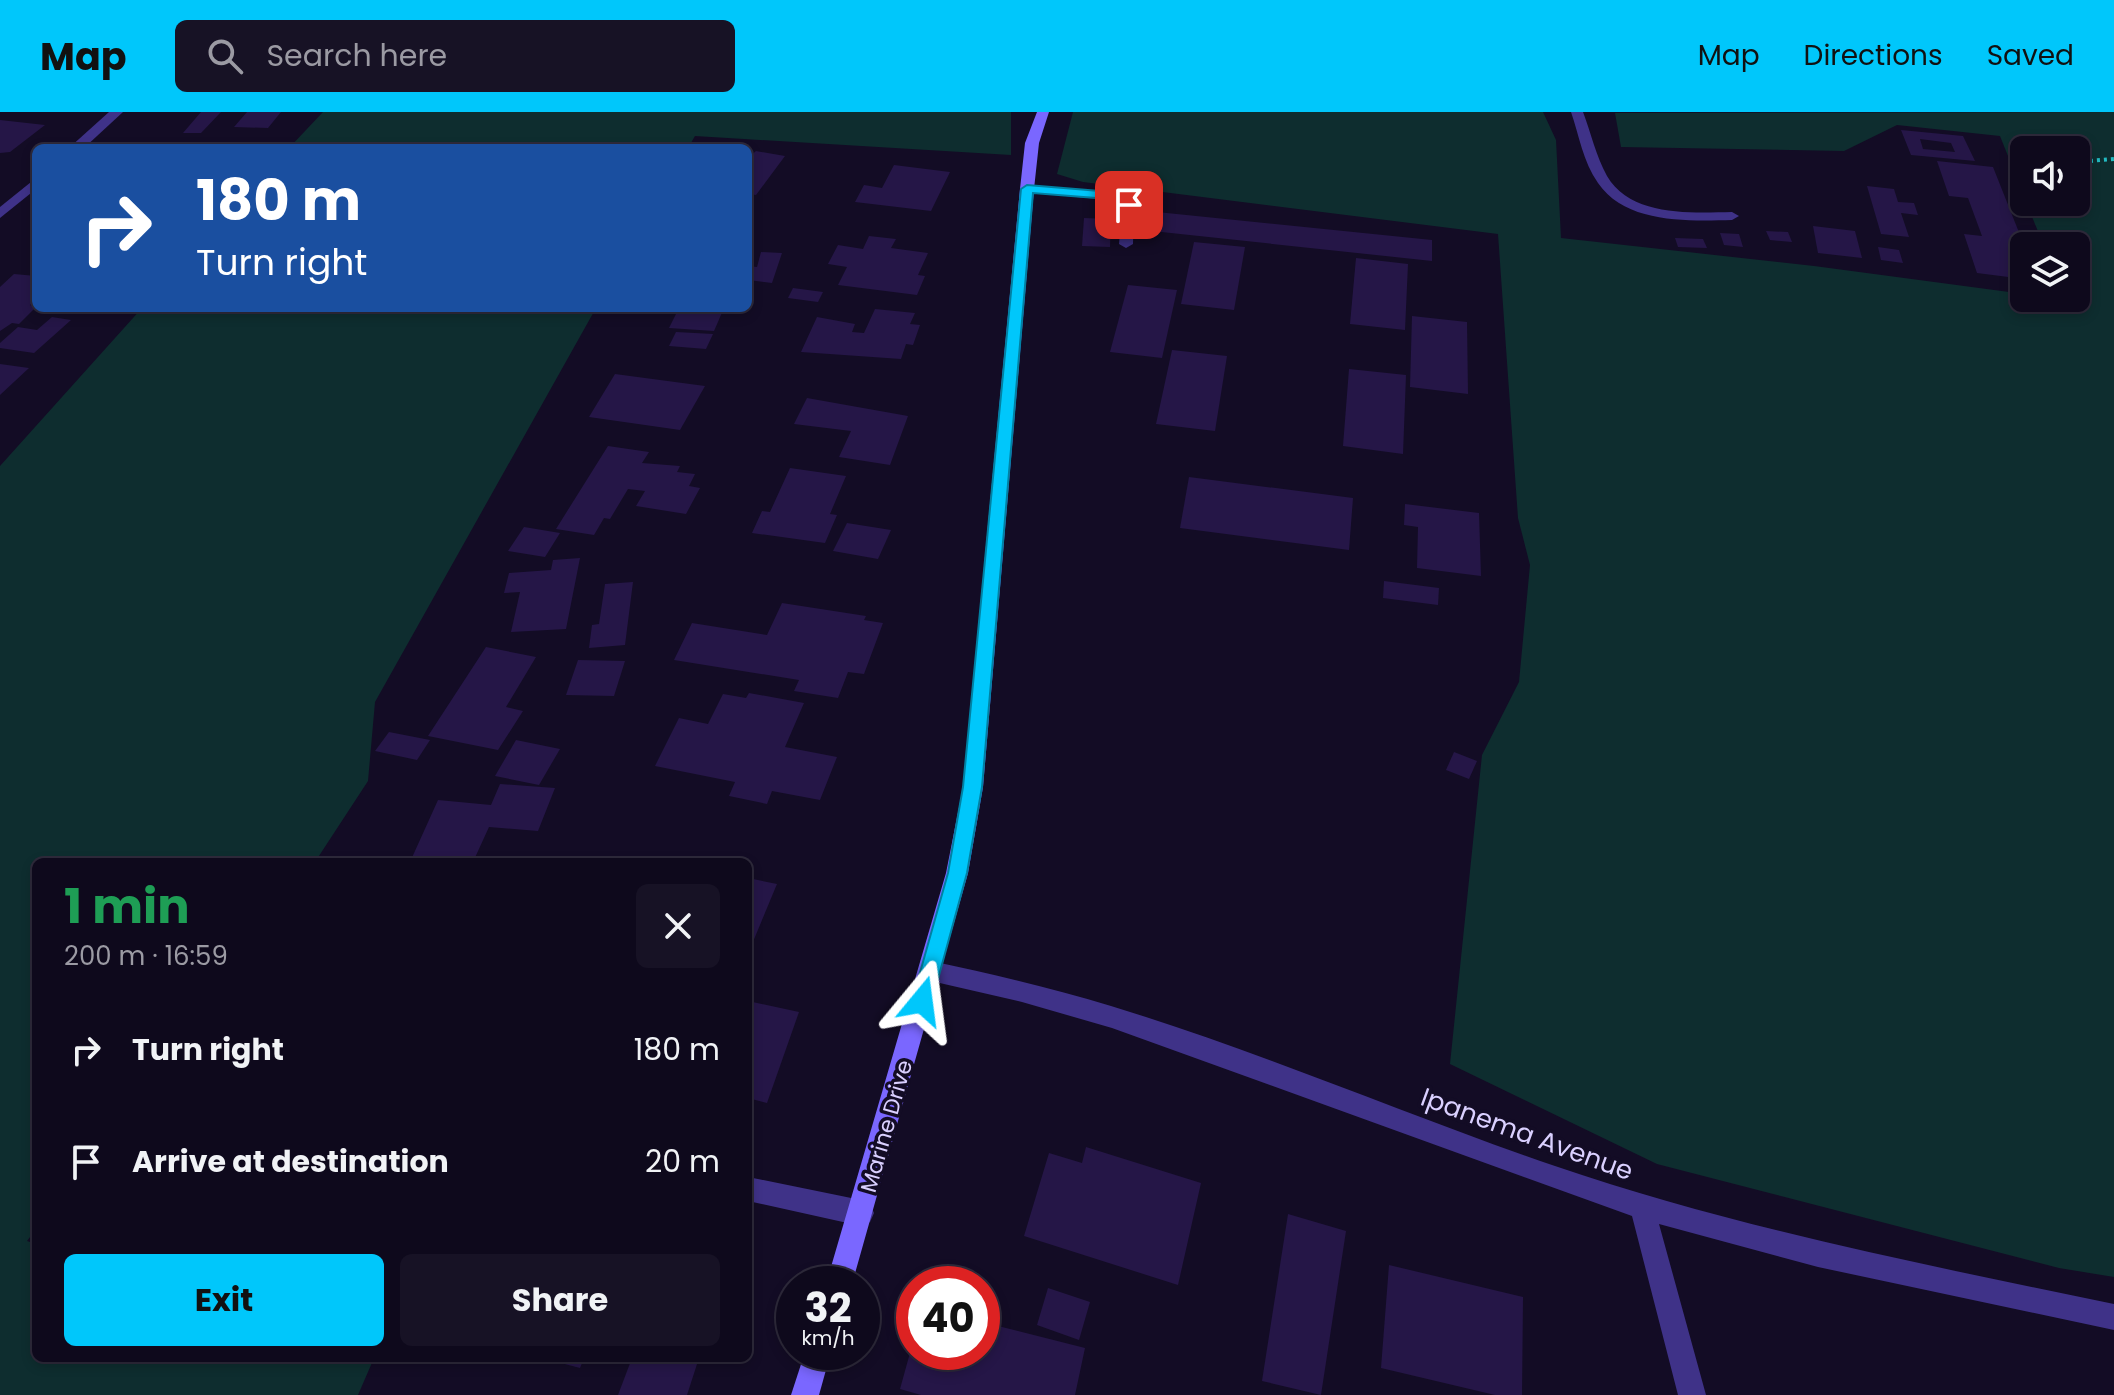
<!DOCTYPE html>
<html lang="en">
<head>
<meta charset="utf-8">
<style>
  body { margin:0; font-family:Poppins,sans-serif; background:#171225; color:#f1f3f6; height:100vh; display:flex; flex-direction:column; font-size:30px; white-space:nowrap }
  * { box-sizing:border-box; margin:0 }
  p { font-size:26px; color:#9b9aa3 }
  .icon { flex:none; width:44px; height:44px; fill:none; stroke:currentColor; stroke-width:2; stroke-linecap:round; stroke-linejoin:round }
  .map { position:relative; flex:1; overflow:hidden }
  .panel { position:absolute; left:32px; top:746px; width:720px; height:504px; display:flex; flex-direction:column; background:#0e091c; border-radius:12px; box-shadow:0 4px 12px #0003,0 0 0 2px #2e2a3b }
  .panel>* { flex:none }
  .top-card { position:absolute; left:32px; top:32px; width:720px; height:168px; border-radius:12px; box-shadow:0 4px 12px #0003,0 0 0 2px #2e2a3b; background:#1a4fa0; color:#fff; overflow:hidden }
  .fabs { position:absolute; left:2010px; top:24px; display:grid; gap:16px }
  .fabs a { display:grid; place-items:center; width:80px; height:80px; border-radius:12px; background:#0e091c; box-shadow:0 4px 12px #0003,0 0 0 2px #2e2a3b; font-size:40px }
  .speed { position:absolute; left:776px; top:1154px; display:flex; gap:16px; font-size:40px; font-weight:700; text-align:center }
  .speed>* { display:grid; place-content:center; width:104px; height:104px; border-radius:50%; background:#0e091c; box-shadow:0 4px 12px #0003,0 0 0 2px #2e2a3b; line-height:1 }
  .speed small { font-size:20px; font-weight:400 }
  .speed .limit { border:12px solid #d22; background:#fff; color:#111 }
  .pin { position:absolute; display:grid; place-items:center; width:68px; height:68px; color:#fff; margin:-34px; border-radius:16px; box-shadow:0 4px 12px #0006 }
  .me { position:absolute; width:88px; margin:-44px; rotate:16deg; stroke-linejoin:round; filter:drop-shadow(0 0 6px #0008) }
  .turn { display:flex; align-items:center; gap:28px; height:168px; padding:0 32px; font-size:36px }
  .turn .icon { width:104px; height:104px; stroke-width:2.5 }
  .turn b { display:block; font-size:56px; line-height:68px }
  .round { display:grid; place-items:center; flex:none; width:84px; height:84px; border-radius:12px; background:#171225 }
  .head { display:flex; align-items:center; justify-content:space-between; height:136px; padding:0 32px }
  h1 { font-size:48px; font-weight:700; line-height:60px; color:#1e9e55 }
  .primary-button { display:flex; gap:16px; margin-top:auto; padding:16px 32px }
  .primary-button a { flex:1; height:92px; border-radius:12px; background:#00c7fb; color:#111; font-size:32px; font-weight:700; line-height:92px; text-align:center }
  .primary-button a+a { background:#171225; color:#f1f3f6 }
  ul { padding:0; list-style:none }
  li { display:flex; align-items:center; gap:24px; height:112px; padding:0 32px }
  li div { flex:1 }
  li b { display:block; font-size:30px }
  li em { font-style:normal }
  header { display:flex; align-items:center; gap:48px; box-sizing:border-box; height:112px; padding:0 40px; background:#00c7fb; color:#111 }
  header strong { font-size:38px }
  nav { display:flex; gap:44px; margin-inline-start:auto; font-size:28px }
  .search { width:560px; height:72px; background:#171225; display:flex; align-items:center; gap:20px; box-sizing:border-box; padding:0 28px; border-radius:12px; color:#9b9aa3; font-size:30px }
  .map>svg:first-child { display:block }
</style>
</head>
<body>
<header>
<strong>Map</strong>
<div class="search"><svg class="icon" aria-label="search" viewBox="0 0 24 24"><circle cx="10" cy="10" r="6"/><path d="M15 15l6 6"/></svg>Search here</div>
<nav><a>Map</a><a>Directions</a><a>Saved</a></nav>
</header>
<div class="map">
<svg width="2114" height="1283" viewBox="0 0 2114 1283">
  <rect width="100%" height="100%" fill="#130c25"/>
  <g fill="#0e2d2f">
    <path d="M323 0H1011V43L695 24 688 36H289Z"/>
    <path d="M1073 0H1543L1556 28 1561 126 1814 154 2024 182V186H2076V134H2044L2026 90H2076V38H2024V84L2000 24 1897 13 1844 39 1621 35 1615 1 2114 0V1165L2059 1156 1657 1052 1450 952 1482 643 1519 570 1530 453 1518 406 1498 122 1083 70 1057 62Z"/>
    <path d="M142 196H596L375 590 368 669 315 750H36V1117L27 1129 36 1132V1246H374L358 1283H0V354Z"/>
  </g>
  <g fill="#251647" fill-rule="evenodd">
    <path d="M201 0H221L201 21H183Z"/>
    <path d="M247 0H281L268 16 234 15Z"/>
    <path d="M0 8 45 13 10 40 0 41Z"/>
    <path d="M1901 18 1963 24 1975 49 1911 43ZM1920 27 1951 31 1955 40 1923 37Z"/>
    <path d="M756 39 785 44 756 83 748 82V46Z"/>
    <path d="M1937 49 1993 55 2024 133V167L1977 161 1964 122 1982 124 1968 86 1949 84Z"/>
    <path d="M894 53 950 60 931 99 855 90 864 73 882 76Z"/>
    <path d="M1867 74 1894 77 1898 90 1914 91 1918 103 1901 101 1909 125 1881 122Z"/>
    <path d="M1157 100 1432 128V149L1152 119Z"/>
    <path d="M1084 106 1111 107 1110 135 1082 134Z"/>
    <path d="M1813 114 1855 119 1862 146 1818 141Z"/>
    <path d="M1766 119 1788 120 1792 130 1770 128Z"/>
    <path d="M1720 121 1739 122 1743 135 1724 133Z"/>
    <path d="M869 124 896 127 891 136 928 141 918 163 925 164 917 183 838 173 847 155 828 152 838 133 863 137Z"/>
    <path d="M1675 126 1703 127 1707 136 1678 135Z"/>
    <path d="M1194 130 1245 135 1234 198 1181 192Z"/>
    <path d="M1878 135 1899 138 1903 151 1881 148Z"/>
    <path d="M761 140 782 141 772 171 748 168V154L757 155Z"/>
    <path d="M1356 146 1408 152 1405 218 1350 212Z"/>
    <path d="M14 162 36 164V187L30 193 36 195 19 212 12 211 0 219V175Z"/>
    <path d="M1128 173 1177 178 1162 246 1110 240Z"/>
    <path d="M793 176 823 180 818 190 788 186Z"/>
    <path d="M679 196H724L714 219 669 216Z"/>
    <path d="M875 197 915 201 910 212 920 213 913 233 906 232 901 247 801 240 817 205 855 212 852 220 864 221Z"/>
    <path d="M1412 204 1467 210 1468 282 1410 275Z"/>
    <path d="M52 205 71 208 34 241 0 236V231L18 215 37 218Z"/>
    <path d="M676 220 713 222 706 237 669 234Z"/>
    <path d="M1172 238 1227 244 1215 319 1156 312Z"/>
    <path d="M0 252 29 256 0 283Z"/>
    <path d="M1349 257 1406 263 1403 342 1343 334Z"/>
    <path d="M615 262 705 274 680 318 589 305Z"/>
    <path d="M807 286 908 304 890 353 839 345 851 319 794 312Z"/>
    <path d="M608 334 649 340 642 351 680 354 677 360 695 362 689 374 700 376 686 402 636 394 645 379 628 377 610 407 604 406 594 423 556 417Z"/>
    <path d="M790 356 846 364 830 402 837 403 825 431 752 421 762 399 770 400Z"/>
    <path d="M1189 365 1353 386 1349 438 1180 416Z"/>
    <path d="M1405 392 1479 401 1481 464 1417 456 1418 415 1404 413Z"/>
    <path d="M847 411 891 418 878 447 833 439Z"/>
    <path d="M524 415 560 421 545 445 508 439Z"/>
    <path d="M580 446 566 517 511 520 520 480 504 481 509 461 551 458 553 448Z"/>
    <path d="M1384 469 1439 476 1438 493 1383 486Z"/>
    <path d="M633 470 625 533 589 536 592 513 599 512 605 472Z"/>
    <path d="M782 491 866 504 864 508 883 511 864 562 848 560 838 586 794 579 799 568 674 548 692 511 767 523Z"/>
    <path d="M486 535 536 545 506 595 523 599 498 638 428 624Z"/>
    <path d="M578 548 625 549 614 584 566 583Z"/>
    <path d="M749 581 804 591 785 635 837 645 820 688 772 679 767 692 729 684 735 670 655 654 679 606 708 612 723 582 746 586Z"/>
    <path d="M389 620 430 628 417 648 375 639Z"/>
    <path d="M516 628 560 637 539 673 495 664Z"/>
    <path d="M1454 640 1477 649 1469 667 1446 658Z"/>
    <path d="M500 672 555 676 538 719 489 715 473 750H410L438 688 491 693Z"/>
    <path d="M748 766 777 772 750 837H748Z"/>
    <path d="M748 889 799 900 767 991 748 986Z"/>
    <path d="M1086 1035 1201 1071 1178 1173 1024 1124 1049 1041 1082 1051Z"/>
    <path d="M1288 1102 1346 1119 1321 1283 1262 1269Z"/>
    <path d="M1389 1153 1523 1185 1522 1283H1495L1381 1256Z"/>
    <path d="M1048 1176 1090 1190 1079 1228 1037 1213Z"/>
    <path d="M982 1210 1085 1236 1075 1283H921L900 1277 913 1230 914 1240H982Z"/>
    <path d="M542 1246H584L580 1256Z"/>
    <path d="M632 1246H687L698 1249 687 1283H618Z"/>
  </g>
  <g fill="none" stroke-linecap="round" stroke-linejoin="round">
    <path stroke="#22b9c0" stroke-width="4" stroke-dasharray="3 4" stroke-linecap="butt" d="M2076 50 2114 47"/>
    <g fill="#3f3288" fill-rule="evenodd">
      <path d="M1571 0H1583C1591 21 1596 44 1607 64 1631 105 1692 101 1732 100L1739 104 1732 108C1688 109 1626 112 1598 71 1583 50 1579 23 1571 0Z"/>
      <path d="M1027 73 1112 80 1134 90 1133 132 1126 136 1119 132 1122 95 1109 88 1022 80 1020 77Z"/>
    </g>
    <g fill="#3f3288" fill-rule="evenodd">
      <path d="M109 0H123L84 36H69Z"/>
      <path d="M36 66V77L0 106V95Z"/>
      <path d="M931 849C992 862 1052 876 1111 894 1262 940 1406 1003 1555 1054 1737 1116 1926 1153 2114 1192V1218L1818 1155 1659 1112 1706 1283H1678L1632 1104 1112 916 1022 890 931 869 923 866 920 859 923 852Z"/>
      <path d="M748 1065 861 1088 870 1092 874 1101 870 1110 861 1114 748 1089Z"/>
    </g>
    <g fill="#7a67ff" fill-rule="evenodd">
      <path d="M1037 0H1049L1039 31 1034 77 983 675 968 761 852 1172H826L946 761 963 675 1020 77 1025 31Z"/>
      <path d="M805 1240H831L819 1283H791Z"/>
    </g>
  </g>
  <path fill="#00c7fb" stroke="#0081a3" stroke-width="2" d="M1027 73 1112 80 1136 93 1129 97 1109 87 1033 81 982 675 967 761 932 889 929 896 922 899 915 896 912 889 948 761 963 675 1021 77Z"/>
  <g text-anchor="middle" stroke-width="7" stroke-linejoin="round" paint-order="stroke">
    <g font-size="22" fill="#dad0ff" stroke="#130c25">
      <text transform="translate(886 1014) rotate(-74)" y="8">Marine Drive</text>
    </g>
    <g font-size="26" fill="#dad0ff" stroke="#130c25">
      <text transform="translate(1527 1022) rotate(20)" y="9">Ipanema Avenue</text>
    </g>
  </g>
</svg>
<div class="fabs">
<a><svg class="icon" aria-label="sound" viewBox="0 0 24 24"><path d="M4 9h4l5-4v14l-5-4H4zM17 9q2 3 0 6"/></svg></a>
<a><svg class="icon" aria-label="layers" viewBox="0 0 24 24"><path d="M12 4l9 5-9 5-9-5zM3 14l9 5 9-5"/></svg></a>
</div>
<div class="speed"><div>32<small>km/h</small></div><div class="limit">40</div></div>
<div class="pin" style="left:1129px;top:93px;background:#d93025"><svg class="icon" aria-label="arrive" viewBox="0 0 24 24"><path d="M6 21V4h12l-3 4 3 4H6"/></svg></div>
<svg class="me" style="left:922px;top:889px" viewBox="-20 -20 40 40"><path d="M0-17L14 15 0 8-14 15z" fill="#00c7fb" stroke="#fff" stroke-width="4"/></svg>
<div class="top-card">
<div class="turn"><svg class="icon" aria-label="right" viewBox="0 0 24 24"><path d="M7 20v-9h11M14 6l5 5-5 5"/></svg><div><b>180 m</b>Turn right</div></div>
</div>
<section class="panel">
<div class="head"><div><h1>1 min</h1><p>200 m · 16:59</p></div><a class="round"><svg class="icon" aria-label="close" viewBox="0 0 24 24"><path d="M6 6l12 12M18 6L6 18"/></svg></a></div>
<ul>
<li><svg class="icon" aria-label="right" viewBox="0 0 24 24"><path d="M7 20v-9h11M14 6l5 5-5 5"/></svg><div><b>Turn right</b></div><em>180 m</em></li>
<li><svg class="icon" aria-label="arrive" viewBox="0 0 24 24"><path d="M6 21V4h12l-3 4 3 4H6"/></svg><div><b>Arrive at destination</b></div><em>20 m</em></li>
</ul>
<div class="primary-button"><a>Exit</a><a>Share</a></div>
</section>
</div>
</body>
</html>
